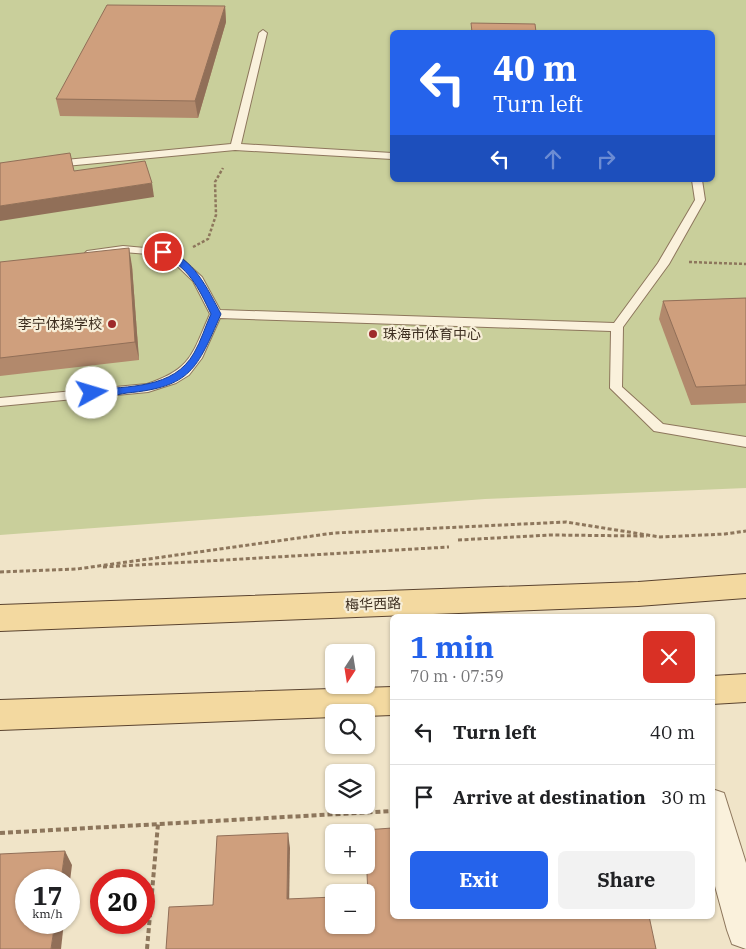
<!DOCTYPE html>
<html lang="en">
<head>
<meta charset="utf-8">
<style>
  body { margin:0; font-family:"IBM Plex Serif","Noto Sans SC",serif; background:#f2f2f2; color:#202124; height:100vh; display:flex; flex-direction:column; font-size:19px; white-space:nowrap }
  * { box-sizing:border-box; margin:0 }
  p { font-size:16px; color:#757577 }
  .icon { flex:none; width:28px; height:28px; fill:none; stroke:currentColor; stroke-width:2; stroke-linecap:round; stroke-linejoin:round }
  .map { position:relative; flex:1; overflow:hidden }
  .panel { position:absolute; left:390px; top:614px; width:325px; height:305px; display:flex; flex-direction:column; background:#fff; border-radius:8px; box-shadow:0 1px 4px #0004 }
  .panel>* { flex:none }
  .banner { position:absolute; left:390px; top:30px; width:325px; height:152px; border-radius:8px; box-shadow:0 1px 4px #0004; background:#2563eb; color:#fff; overflow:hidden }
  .needle { width:32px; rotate:192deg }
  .tools { position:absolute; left:325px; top:644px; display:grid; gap:10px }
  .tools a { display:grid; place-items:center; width:50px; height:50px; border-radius:8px; background:#fff; box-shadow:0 1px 4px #0004; font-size:25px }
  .speed { position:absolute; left:15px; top:869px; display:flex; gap:10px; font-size:25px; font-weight:700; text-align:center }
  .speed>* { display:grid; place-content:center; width:65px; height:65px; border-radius:50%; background:#fff; box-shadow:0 1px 4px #0004; line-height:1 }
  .speed small { font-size:12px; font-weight:400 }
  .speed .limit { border:8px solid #d22; background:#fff; color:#111 }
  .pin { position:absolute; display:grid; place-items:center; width:42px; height:42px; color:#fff; margin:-21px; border:2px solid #fff; border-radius:50%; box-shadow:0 1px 5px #0007 }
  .me { position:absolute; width:55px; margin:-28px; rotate:84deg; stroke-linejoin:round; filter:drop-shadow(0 0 4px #0008) }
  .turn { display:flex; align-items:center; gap:18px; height:105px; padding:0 20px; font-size:22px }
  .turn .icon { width:65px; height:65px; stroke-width:2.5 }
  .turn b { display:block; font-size:35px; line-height:42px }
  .lanes { display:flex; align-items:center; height:48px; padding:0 20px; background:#0003; justify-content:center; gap:25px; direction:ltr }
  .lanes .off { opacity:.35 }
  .round { display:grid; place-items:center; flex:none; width:52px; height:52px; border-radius:8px; background:#f2f2f2 }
  .head { display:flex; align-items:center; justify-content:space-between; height:85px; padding:0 20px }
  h1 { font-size:30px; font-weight:700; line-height:38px; color:#2563eb }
  .cta { display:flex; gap:10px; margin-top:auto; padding:10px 20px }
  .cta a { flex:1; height:58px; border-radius:8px; background:#2563eb; color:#fff; font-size:20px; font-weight:700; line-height:58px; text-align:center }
  .cta a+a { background:#f2f2f2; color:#202124 }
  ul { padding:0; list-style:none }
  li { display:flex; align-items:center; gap:15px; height:65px; padding:0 20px; border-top:1px solid #e0e0e0 }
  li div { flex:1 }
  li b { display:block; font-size:19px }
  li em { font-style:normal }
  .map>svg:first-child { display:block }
</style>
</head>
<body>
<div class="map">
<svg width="746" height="949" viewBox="0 0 746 949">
  <rect width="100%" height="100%" fill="#f0e4c8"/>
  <path fill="#c9cf9b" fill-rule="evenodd" d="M0 0H746V488L485 499 0 535ZM392 32H712V180H392Z"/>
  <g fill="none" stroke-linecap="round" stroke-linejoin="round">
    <g stroke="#8d765c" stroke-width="2">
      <g id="lane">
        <path d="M263 30 267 33 241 144 392 153V159L235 150 55 167 50 164 55 161 231 144 259 33Z"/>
        <path d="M692 180H702L705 200 669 264 623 327 622 387 663 424 746 437V447L654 431 610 388 611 331 220 318 202 358 189 375 176 383 148 392 0 406V398L147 384C192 369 192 354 210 314L193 281 171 260 161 255 123 252 91 256 87 255 85 253 87 251 123 246 167 250 179 256 202 277 220 310 614 323 658 263 695 200Z"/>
      </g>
    </g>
    <g stroke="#8d765c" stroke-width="2">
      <path id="street" d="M712 789 724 793 746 863V949L732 944 727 930 712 875Z"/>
    </g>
    <g stroke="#5b4430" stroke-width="2">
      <g id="primary">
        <path d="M746 574V598L638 606 0 631V605L638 582Z"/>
        <path d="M746 674V702L712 704V676Z"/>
        <path d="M392 687V715L366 716V712H334V717L0 730V700Z"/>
      </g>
    </g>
    <g stroke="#8d765c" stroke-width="2.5" stroke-dasharray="3 2" stroke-linecap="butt">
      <path d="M193 247 208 239 216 215 215 182 223 168"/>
      <path d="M689 262 746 264"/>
    </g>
    <g stroke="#8d765c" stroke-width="3" stroke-dasharray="4 2.5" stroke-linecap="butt">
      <path d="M458 540 551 535 647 536"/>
      <path d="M103 567 449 547"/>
      <path d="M0 572 77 569 334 533 566 522 660 537 725 534 746 531"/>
    </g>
    <g stroke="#8d765c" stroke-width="4" stroke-dasharray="5 3" stroke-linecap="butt">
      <path d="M0 833 392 811"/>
      <path d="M147 949 158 824"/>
    </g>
    <use href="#lane" fill="#faf1dc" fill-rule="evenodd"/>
    <use href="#street" fill="#faf1dc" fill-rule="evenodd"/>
    <use href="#primary" fill="#f3d9a0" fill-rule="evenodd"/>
  </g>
  <g fill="#b2896c">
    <path d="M225 6 226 22 198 118 60 116 56 99Z"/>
    <path d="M0 262 132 266 139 360 0 376Z"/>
    <path d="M746 298V403L691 405 659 319 663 301Z"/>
  </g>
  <g fill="#916f58">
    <path d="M225 6 226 22 198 118 195 101Z"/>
    <path d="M152 183 154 197 0 221V206Z"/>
    <path d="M129 248 132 266 139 360 135 342Z"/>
    <path d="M288 833 290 848 289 913 287 899Z"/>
    <path d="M65 851 72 865 69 889V880H61Z"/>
    <path d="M55 922H64L61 949H51Z"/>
  </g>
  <g fill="#cf9f7d" stroke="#916f58">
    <path d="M107 5 225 6 195 101 56 99Z"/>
    <path d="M471 23 535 24 536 32H472Z"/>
    <path d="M70 153 74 171 145 161 152 183 0 206V163Z"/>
    <path d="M129 248 135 342 0 358V262Z"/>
    <path d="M746 298V385L696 387 663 301Z"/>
    <path d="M392 828V916H649L656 949H166L169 907 213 905 217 836 288 833 287 899 334 897V925H366V896L368 895 366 852V832H365V830Z"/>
    <path d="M65 851 61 880H26V922H55L51 949H0V854Z"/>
  </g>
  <path fill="#2563eb" stroke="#184099" d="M163 249C194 258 207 288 221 314 197 369 191 387 127 393 115 395 100 399 89 396L87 393 89 391 92 390C128 386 174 389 194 353 201 341 205 327 211 314 198 287 189 267 160 254V250Z"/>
  <g fill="#9e2a2b" stroke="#f7eed8" stroke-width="2">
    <circle cx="112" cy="324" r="5"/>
    <circle cx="373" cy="334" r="5"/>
  </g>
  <g text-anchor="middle" stroke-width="4.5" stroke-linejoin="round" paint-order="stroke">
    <g font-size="14" fill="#3d2e20" stroke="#f7eed8" text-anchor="end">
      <text x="102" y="329">李宁体操学校</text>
      <text x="383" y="339" text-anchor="start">珠海市体育中心</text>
    </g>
    <g font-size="14" fill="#3d2e20" stroke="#f7eed8">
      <text transform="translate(373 604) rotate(-2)" y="5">梅华西路</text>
    </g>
  </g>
</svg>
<div class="tools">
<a><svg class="needle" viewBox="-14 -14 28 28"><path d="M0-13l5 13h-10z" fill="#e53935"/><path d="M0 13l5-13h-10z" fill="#757577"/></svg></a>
<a><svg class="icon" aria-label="search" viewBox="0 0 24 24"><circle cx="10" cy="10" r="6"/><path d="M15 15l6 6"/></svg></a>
<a><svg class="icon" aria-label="layers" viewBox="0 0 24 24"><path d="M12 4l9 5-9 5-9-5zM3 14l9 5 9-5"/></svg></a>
<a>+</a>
<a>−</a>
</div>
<div class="speed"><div>17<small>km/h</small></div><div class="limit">20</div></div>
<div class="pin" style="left:163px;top:252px;background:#d93025"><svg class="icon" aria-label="arrive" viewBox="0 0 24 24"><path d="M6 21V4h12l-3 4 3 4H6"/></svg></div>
<svg class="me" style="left:92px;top:393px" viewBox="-20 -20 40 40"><circle r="19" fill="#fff"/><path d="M0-13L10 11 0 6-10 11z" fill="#2563eb"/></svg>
<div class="banner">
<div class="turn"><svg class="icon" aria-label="left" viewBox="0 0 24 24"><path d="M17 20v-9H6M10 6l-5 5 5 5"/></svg><div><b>40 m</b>Turn left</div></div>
<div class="lanes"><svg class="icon" aria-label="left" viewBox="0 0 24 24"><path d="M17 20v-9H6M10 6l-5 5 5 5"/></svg><svg class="icon off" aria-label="ahead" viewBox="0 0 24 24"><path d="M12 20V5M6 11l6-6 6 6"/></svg><svg class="icon off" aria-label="right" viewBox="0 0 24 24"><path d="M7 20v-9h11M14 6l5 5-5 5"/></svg></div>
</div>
<section class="panel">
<div class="head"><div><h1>1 min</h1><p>70 m · 07:59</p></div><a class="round" style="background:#d93025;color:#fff"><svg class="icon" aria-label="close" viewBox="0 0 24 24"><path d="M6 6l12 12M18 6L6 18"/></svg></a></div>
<ul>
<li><svg class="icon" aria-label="left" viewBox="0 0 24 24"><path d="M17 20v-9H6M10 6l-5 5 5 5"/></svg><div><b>Turn left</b></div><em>40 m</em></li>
<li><svg class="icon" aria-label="arrive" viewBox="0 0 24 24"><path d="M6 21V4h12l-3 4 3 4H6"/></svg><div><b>Arrive at destination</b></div><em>30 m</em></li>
</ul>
<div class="cta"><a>Exit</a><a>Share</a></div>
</section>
</div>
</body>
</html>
